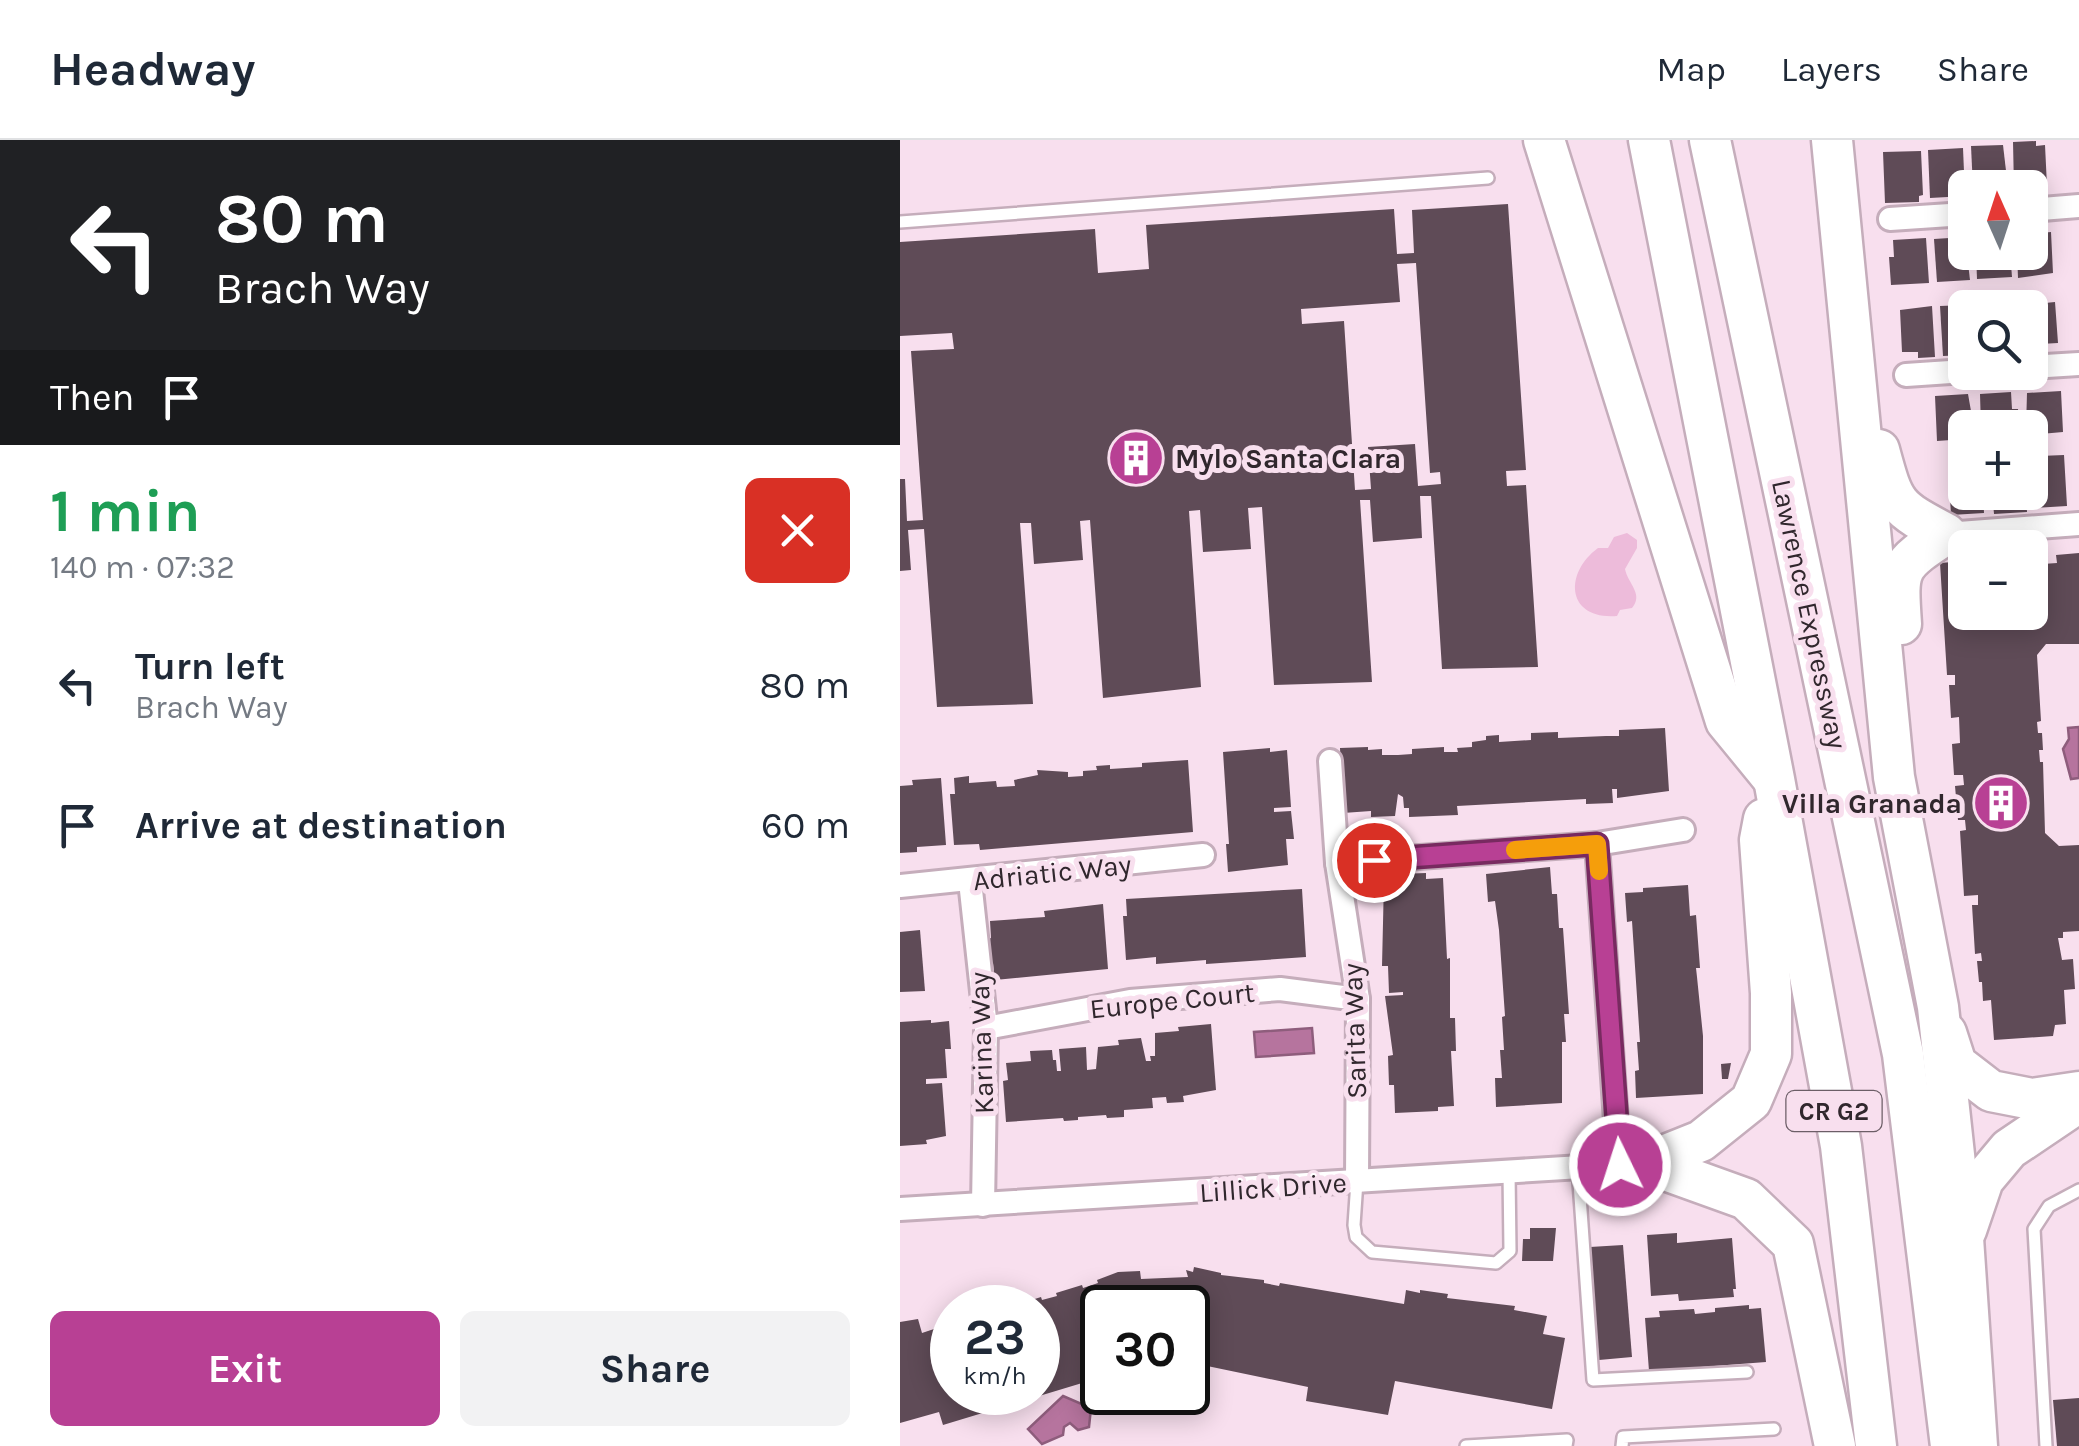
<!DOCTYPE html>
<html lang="en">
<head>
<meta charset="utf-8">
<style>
  body { margin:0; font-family:Karla,sans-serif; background:#f2f2f3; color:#1f2937; height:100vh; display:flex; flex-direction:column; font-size:38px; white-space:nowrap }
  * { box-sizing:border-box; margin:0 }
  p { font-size:32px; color:#747a83 }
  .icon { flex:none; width:55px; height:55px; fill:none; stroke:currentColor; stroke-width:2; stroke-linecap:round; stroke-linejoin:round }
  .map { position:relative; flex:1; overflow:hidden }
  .details { display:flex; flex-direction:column; background:#fff; width:900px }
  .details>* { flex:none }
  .guide { background:#202124; color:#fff; overflow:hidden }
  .needle { width:65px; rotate:357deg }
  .controls { position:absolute; left:1048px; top:30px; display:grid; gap:20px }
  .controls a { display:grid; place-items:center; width:100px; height:100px; border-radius:15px; background:#fff; box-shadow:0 5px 25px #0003; font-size:50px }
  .speed { position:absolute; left:30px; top:1145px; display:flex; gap:20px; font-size:50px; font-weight:700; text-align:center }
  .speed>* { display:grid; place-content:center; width:130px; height:130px; border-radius:50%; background:#fff; box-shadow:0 5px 25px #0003; line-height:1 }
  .speed small { font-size:25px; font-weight:400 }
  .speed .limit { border:5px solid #111; border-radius:15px; background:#fff; color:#111 }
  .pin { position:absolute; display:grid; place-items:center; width:85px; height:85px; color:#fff; margin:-42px; border:5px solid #fff; border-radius:50%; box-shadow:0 2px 10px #0007 }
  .me { position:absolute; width:110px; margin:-55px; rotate:356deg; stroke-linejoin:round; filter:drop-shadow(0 0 8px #0008) }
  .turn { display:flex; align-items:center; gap:35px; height:210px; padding:0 50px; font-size:45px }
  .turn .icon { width:130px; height:130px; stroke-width:2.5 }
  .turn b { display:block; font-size:70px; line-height:85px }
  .then { display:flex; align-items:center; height:95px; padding:0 50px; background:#0003; gap:20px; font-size:38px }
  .round { display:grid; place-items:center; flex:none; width:105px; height:105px; border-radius:15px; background:#f2f2f3 }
  .headline { display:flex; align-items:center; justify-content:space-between; height:170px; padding:0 50px }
  h1 { font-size:60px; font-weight:700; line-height:75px; color:#1e9e55 }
  .button { display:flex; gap:20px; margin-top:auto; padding:20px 50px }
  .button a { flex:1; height:115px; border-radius:15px; background:#b84094; color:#fff; font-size:40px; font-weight:700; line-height:115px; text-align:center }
  .button a+a { background:#f2f2f3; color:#1f2937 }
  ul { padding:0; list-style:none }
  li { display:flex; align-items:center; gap:30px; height:140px; padding:0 50px }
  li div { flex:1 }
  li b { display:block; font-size:38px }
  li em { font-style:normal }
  header { display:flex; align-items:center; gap:60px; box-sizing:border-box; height:140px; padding:0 50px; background:#fff; border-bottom:2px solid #e0e1e3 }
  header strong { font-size:48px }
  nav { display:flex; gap:55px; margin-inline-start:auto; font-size:35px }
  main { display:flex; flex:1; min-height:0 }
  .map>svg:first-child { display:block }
</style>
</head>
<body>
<header>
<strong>Headway</strong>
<nav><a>Map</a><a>Layers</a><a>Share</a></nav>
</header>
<main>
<section class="details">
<div class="guide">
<div class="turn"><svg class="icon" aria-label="left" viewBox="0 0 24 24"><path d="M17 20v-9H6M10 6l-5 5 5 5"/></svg><div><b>80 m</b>Brach Way</div></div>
<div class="then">Then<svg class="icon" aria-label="arrive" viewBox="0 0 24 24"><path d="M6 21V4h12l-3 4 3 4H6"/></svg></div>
</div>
<div class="headline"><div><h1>1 min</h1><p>140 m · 07:32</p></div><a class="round" style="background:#d93025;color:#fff"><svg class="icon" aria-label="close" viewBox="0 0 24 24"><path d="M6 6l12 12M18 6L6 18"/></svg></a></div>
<ul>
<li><svg class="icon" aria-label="left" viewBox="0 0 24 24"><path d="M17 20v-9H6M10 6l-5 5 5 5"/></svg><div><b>Turn left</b><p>Brach Way</p></div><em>80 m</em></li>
<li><svg class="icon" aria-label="arrive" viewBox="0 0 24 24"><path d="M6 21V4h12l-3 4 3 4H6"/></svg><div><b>Arrive at destination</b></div><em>60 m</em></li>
</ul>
<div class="button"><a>Exit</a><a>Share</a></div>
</section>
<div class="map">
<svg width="1179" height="1306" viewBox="0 0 1179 1306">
  <rect width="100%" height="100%" fill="#f8dfee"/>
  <path fill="#edbbda" d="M727 393 737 400V408L725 429C728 444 744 454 732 468L720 470 717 476C667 480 663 434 698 408H708L714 397Z"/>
  <g fill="#b6749e" stroke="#8e5d7c" stroke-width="2.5">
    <path d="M1179 587V638L1171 639 1163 609 1169 599 1168 588Z"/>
    <path d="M412 888 414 913 356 917 354 892Z"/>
    <path d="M163 1256 191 1268 189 1287 178 1290 170 1283 164 1287 163 1295 142 1304 128 1289Z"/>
  </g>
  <g fill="#5f4b57" fill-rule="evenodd">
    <path d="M1136 1V6L1145 5 1147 46 1114 48 1113 2Z"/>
    <path d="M1103 5 1108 48H1073L1071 6Z"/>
    <path d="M1063 8 1065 56 1030 58 1028 10Z"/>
    <path d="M1021 11 1023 55 1019 56V62L985 63 983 12Z"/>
    <path d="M608 64 626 330 606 331 607 346 626 345 638 527 542 529 531 356H520L522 398 473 402 470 360H460L472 542 374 545 362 367 348 368 351 409 303 412 300 370 289 371 301 547 203 558 190 380 180 381 183 420 134 424 131 383H120L133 564 37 567 24 389 8 390 11 430 0 431V339H5L7 381 23 380 11 211 54 209 52 193 0 196V102L195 89 198 133 249 129 246 85 494 69 497 114 514 113 512 70ZM516 123 530 333 540 332 541 344 518 346 515 304 468 307 471 349 455 350 444 181 402 184 401 169 500 162 497 124Z"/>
    <path d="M1151 92 1153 133 1118 138 1117 112H1130V94Z"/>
    <path d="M1065 97 1070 140 1037 142 1034 99Z"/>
    <path d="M1026 98 1029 143 991 145 989 117H994L993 100Z"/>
    <path d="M1076 112H1110L1112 137 1077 139Z"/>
    <path d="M1144 159 1145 163 1155 162 1158 203 1140 204 1141 212H1130V168H1123L1122 160Z"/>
    <path d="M1115 161V168H1082L1081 163Z"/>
    <path d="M1065 165V215L1043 216 1040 166Z"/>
    <path d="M1032 166 1035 217 1018 218V212H1002L1000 170Z"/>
    <path d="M1161 251 1163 292 1130 295V288H1126L1127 253Z"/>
    <path d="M1111 252 1112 269H1118L1119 288H1081L1080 254Z"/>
    <path d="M1068 254 1074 288H1065V299L1037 301 1035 256Z"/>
    <path d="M1164 315 1167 366 1134 368 1131 321H1140V316Z"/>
    <path d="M1065 322V352H1083L1084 373 1051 375 1048 323Z"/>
    <path d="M1092 352H1126L1127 372 1094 374Z"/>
    <path d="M1179 413V504H1146L1137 515 1141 581 1137 582 1138 593H1142L1143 610H1139L1140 622H1143L1145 693 1159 706 1179 705V791L1163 792V798H1158L1162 820 1173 819 1175 849 1164 850 1166 884 1155 885 1153 896 1094 900 1091 860 1083 861 1082 842H1079L1077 821H1082L1081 813 1075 814 1072 765H1078V755L1064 756 1060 691 1066 690 1065 680H1058L1055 646 1064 645 1063 635H1054L1052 604 1060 603 1059 577 1051 578 1049 545H1055V535H1047L1040 423 1065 421V472H1130V425L1157 423 1156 415Z"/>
    <path d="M765 588 769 651 717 658V649H712L713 663 686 664V659L557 666 558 675 509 677V668H504L503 657 498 654 495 676 471 677V671L443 673 440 608 468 607V610L482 609V615H498L512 614V609L544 607V612H558L557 608 572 607V602L586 600V596L599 595V602L631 600V593L658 592V598L706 596H719V590Z"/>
    <path d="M370 608V612L387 610 391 667 374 668V672L391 671 394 699H386L388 725 328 732 326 704H329L323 612Z"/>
    <path d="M288 620 293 692 80 710 79 704 54 705 50 654H55L54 638 69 636V643L96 641 97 647 115 646 114 640 138 635 137 630 168 632V637L183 636V631L197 630 196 626 210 625V629L242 627V623Z"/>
    <path d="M41 638 46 705 17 707V712L0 713V646L13 645 12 640Z"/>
    <path d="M650 727 652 754H657L659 788H663L669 874H664L666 902H662V963L596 967 595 938H602L600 910H604L602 877 605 876 599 790 595 761 588 762 586 734Z"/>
    <path d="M526 733V739L543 738 547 819 550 818V878H555L556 911H551L554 966 538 967V971L495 973 494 945H489L488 916 493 915 485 856 503 855V852L489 853 488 826H482L484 740H500V734Z"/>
    <path d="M788 745 790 776 796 775 800 828H796L797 837 803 896V954L736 958 735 931 739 930 737 902H740L732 781 727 782 725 753 743 752V748Z"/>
    <path d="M402 749 406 817 306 824V820L256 824V817L226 820 223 776H227L226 759Z"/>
    <path d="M203 764 208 829 95 840 93 823H89L87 799 91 798 90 781 145 777 144 771Z"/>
    <path d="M20 790 25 851 0 852V792Z"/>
    <path d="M31 880V883L49 881 51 909H45L47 938 26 939V944L42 943 46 996 26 1000 27 1004 0 1006V882Z"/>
    <path d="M311 884 316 950 283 956 284 962 267 963 266 957 252 958 253 968 224 970V977L207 978 206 975 178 977V980L164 981 163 978 106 982 103 941 108 940 106 923 131 921 130 911 152 910 153 920H156L157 931H161L159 909 186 907 187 930 196 929 198 907 219 905 218 900 241 898 246 921H251L250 916H255V893L279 891 278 887Z"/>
    <path d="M831 923 828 939H822L821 924Z"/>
    <path d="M630 1088H656L653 1121H622L623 1099H630Z"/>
    <path d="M777 1093V1103L832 1098 836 1149H833L834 1157 779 1161 778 1154 751 1156 747 1095Z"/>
    <path d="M723 1105 732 1217 699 1220 690 1107Z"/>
    <path d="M294 1127 321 1133V1135L364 1140V1143L379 1146 380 1143 504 1164 506 1150 520 1153V1150L548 1154 547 1158 615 1166 614 1170 647 1176 643 1194 665 1198 652 1269 495 1241 488 1275 406 1261 408 1247 288 1222V1168H202V1237L43 1285 39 1272 0 1283V1182L18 1179 22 1193 52 1183V1252H138V1168L110 1167 141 1157 142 1160 157 1156 156 1153 182 1145 183 1148 198 1143 197 1140 218 1132 240 1131 241 1139 288 1137 286 1130 293 1132Z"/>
    <path d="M849 1165V1169L861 1168 866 1222 749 1231 745 1178 760 1177 759 1171 794 1169 795 1174 815 1172V1168Z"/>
    <path d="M1179 1258V1306H1157L1153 1260Z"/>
  </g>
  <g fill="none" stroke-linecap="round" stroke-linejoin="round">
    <g stroke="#c5adbb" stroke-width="16">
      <g id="lane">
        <path d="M0 82 588 38"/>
        <path d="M678 1028 693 1240 847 1232"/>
        <path d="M457 1041 454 1085 456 1097 472 1112 596 1123 610 1111 609 1032"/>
        <path d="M566 1306 667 1300 666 1306"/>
        <path d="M722 1306 723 1297 874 1289"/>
        <path d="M1146 1306 1134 1089 1149 1066 1179 1050"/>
      </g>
    </g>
    <g stroke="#c5adbb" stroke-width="28">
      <g id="street">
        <path d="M1130 70 1179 66"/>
        <path d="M990 79 1065 74"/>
        <path d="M1130 227 1179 224"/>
        <path d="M1006 235 1065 231"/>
        <path d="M1046 394 1179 384"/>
        <path d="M430 621 437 723 458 859 457 1041"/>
        <path d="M697 704 719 1025"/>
        <path d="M437 723 697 704 783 690"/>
        <path d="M70 741 86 888 83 1065"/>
        <path d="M0 746 303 715"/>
        <path d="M86 888 230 861 380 849 458 859"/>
        <path d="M0 1069 746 1023"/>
      </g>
    </g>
    <g stroke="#c5adbb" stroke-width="45">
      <g id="highway">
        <path d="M644 0 826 581 871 636"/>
        <path d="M749 0 874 639 941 1006 976 1306"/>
        <path d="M810 0 1003 914 1051 1306"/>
        <path d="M932 0 994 637 1038 867 1063 1098 1077 1306"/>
        <path d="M979 310C994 366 995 367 1046 394 997 426 997 427 1001 484"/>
        <path d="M1046 893 1056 924 1091 951 1132 959 1179 952"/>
        <path d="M746 1023 801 1001 851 961 871 914V853L860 700 864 679"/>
        <path d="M746 1023 846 1059 893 1104 935 1306"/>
        <path d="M1066 1090 1083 1040 1109 1009 1179 962"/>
      </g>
    </g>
    <use href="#lane" stroke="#fff" stroke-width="11"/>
    <use href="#street" stroke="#fff" stroke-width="22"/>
    <use href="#highway" stroke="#fff" stroke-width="40"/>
  </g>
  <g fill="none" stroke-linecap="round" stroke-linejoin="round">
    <g stroke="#782a60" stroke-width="25">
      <path id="route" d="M474 720 697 704 720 1025"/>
    </g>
    <use href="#route" stroke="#b84094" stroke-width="18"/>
    <path stroke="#f59e0b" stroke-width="18" d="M615 710 697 704 699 731"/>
  </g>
  <defs>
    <g id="building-disc" transform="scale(2.875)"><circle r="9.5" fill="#b84094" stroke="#f8dfee"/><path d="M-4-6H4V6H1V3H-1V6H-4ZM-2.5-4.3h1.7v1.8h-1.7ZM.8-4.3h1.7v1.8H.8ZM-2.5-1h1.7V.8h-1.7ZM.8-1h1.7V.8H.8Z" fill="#fff"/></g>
  </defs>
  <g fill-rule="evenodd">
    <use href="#building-disc" x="236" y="318"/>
    <use href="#building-disc" x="1101" y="663"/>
  </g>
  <g text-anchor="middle" stroke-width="10" stroke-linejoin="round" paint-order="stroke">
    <rect fill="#f8dfee" stroke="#6c5e67" stroke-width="2.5" x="886.5" y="951" width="95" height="40" rx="8"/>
    <g font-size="25" font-weight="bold" fill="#30272d">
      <text x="934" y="980">CR G2</text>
    </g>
    <g font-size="28" font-weight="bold" fill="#30272d" stroke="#f8dfee" text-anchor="start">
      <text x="275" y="328">Mylo Santa Clara</text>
      <text x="1062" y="673" text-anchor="end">Villa Granada</text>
    </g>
    <g font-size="28" fill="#30272d" stroke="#f8dfee">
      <text transform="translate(910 474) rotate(78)" y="10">Lawrence Expressway</text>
      <text transform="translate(152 732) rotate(-6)" y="10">Adriatic Way</text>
      <text transform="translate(272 860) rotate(-6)" y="10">Europe Court</text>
      <text transform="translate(454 891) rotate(-92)" y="10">Sarita Way</text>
      <text transform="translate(81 903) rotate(-92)" y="10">Karina Way</text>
      <text transform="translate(373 1047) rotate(-4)" y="10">Lillick Drive</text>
    </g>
  </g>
</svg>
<div class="controls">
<a><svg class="needle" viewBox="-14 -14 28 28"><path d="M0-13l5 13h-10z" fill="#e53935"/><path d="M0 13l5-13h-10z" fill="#747a83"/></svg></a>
<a><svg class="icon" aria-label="search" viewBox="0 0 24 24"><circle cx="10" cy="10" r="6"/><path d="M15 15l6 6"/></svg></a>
<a>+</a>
<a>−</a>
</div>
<div class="speed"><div>23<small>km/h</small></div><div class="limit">30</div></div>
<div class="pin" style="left:474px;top:720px;background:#d93025"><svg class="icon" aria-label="arrive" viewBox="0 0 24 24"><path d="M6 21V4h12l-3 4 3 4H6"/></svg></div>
<svg class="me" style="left:720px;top:1025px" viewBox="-20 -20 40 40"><circle r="17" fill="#b84094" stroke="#fff" stroke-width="3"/><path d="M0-11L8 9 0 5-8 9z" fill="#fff"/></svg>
</div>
</main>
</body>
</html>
